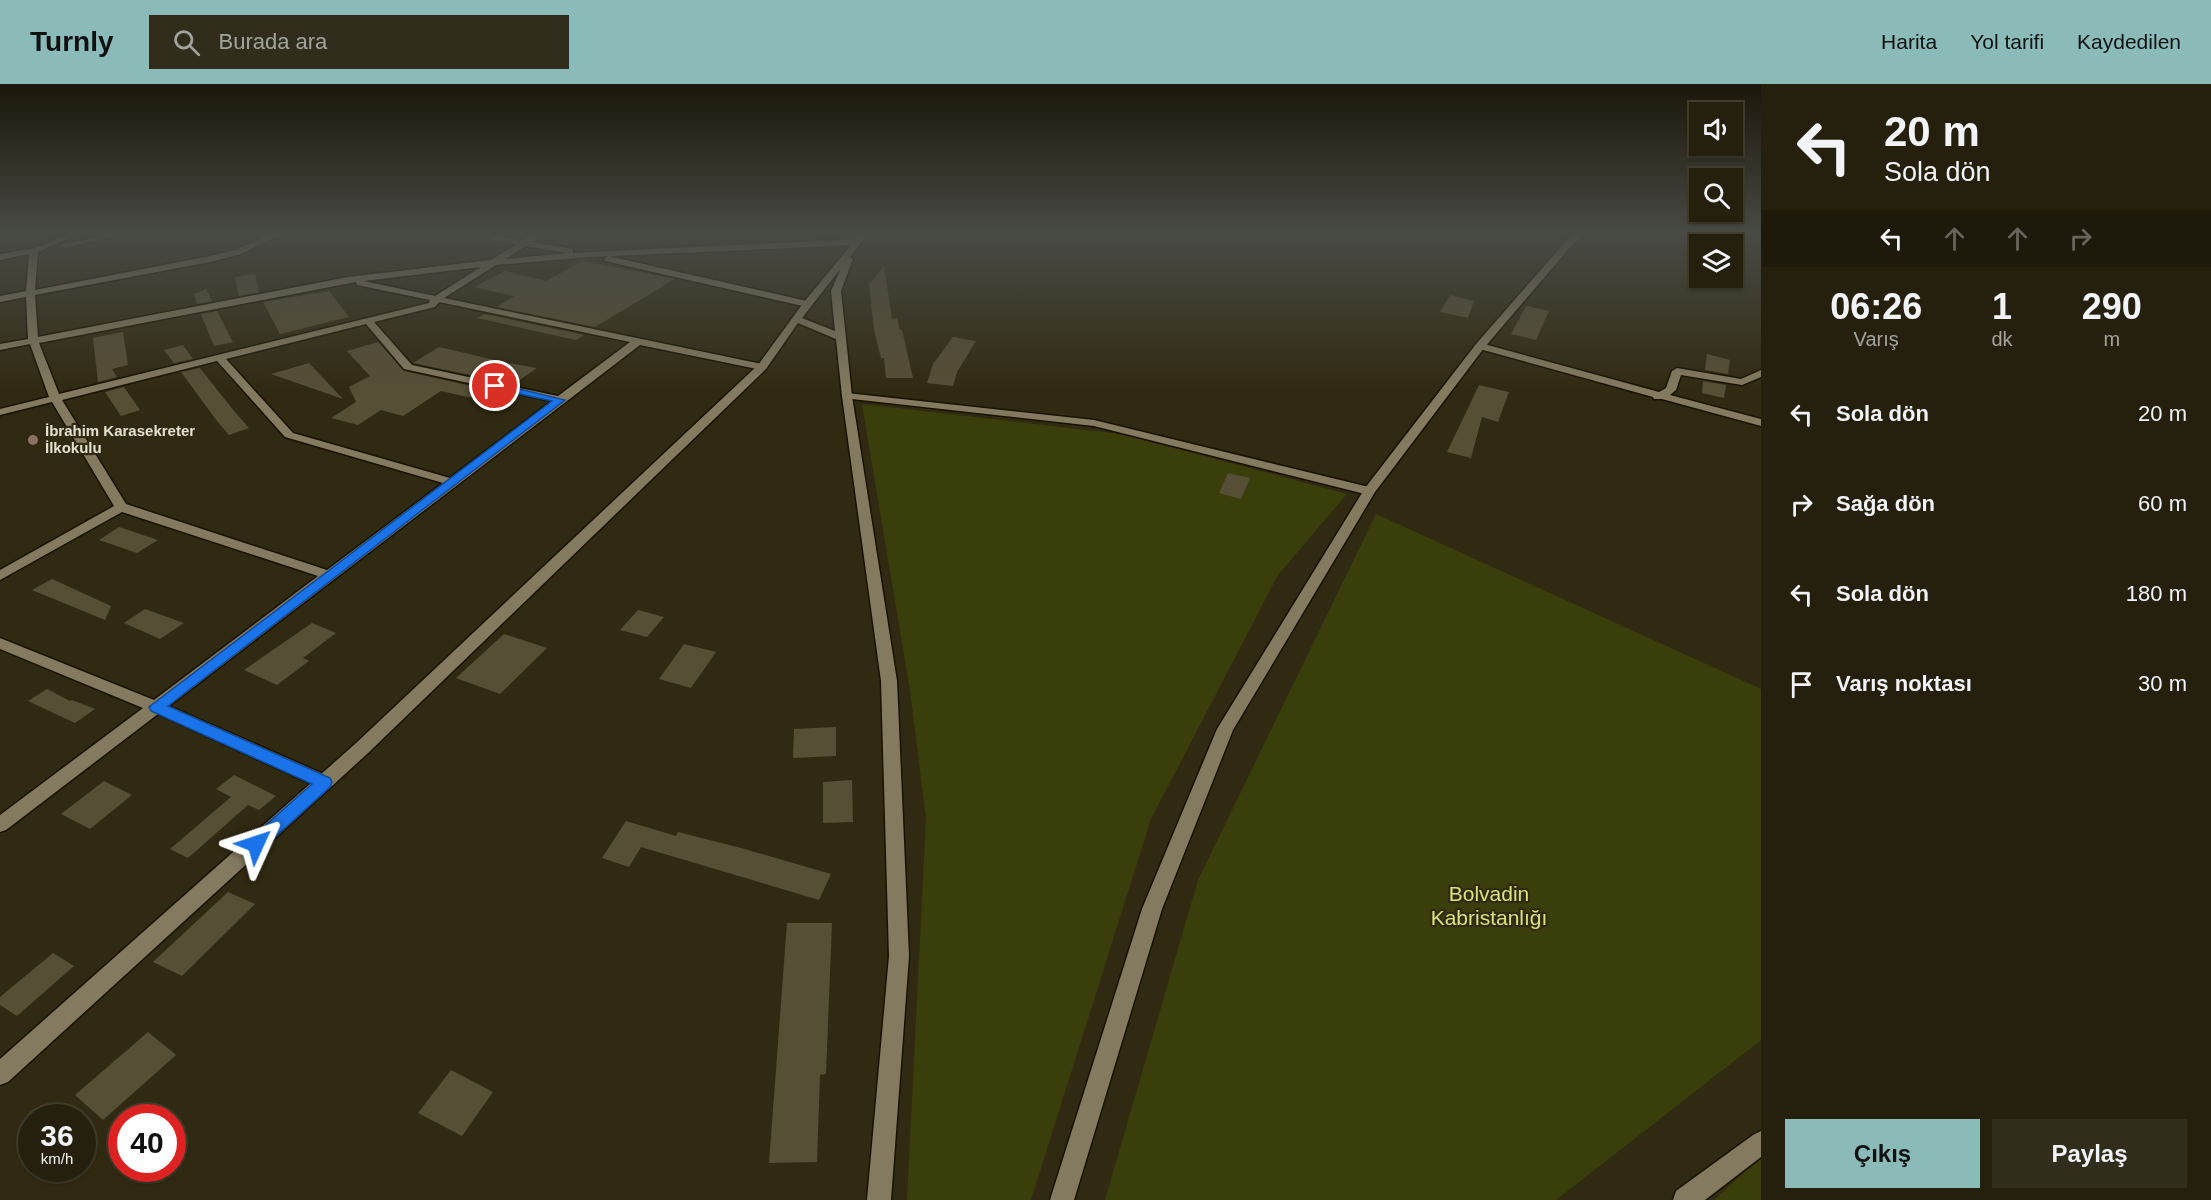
<!DOCTYPE html>
<html lang="tr">
<head>
<meta charset="utf-8">
<style>
  body { margin:0; font-family:Helvetica,sans-serif; background:#312d1c; color:#f1f3f6; height:100vh; display:flex; flex-direction:column; font-size:22px; white-space:nowrap }
  * { box-sizing:border-box; margin:0 }
  p { font-size:20px; color:#a3a39e }
  .icon { flex:none; width:33px; height:33px; fill:none; stroke:currentColor; stroke-width:2; stroke-linecap:round; stroke-linejoin:round }
  .map { position:relative; flex:1; overflow:hidden }
  .side { display:flex; flex-direction:column; background:#25200e; width:450px }
  .side>* { flex:none }
  .hud { background:#25200e; color:#f1f3f6; overflow:hidden }
  .controls { position:absolute; left:1689px; top:18px; display:grid; gap:12px }
  .controls a { display:grid; place-items:center; width:54px; height:54px; border-radius:0px; background:#25200e; box-shadow:0 2px 4px #0004,0 0 0 2px #423e2e; font-size:30px }
  .speed { position:absolute; left:18px; top:1020px; display:flex; gap:12px; font-size:30px; font-weight:700; text-align:center }
  .speed>* { display:grid; place-content:center; width:78px; height:78px; border-radius:50%; background:#25200e; box-shadow:0 2px 4px #0004,0 0 0 2px #423e2e; line-height:1 }
  .speed small { font-size:15px; font-weight:400 }
  .speed .limit { border:9px solid #d22; background:#fff; color:#111 }
  .pin { position:absolute; display:grid; place-items:center; width:51px; height:51px; color:#fff; margin:-26px; border:3px solid #fff; border-radius:50%; box-shadow:0 2px 6px #0007 }
  .me { position:absolute; width:66px; margin:-33px; rotate:48deg; stroke-linejoin:round; filter:drop-shadow(0 0 4px #0008) }
  .turn { display:flex; align-items:center; gap:21px; height:126px; padding:0 24px; font-size:27px }
  .turn .icon { width:78px; height:78px; stroke-width:2.5 }
  .turn b { display:block; font-size:42px; line-height:51px }
  .lanes { display:flex; align-items:center; height:57px; padding:0 24px; background:#0003; justify-content:center; gap:30px; direction:ltr }
  .lanes .off { opacity:.35 }
  .eta { display:flex; justify-content:space-evenly; align-items:center; height:102px; text-align:center }
  .eta b { font-size:36px; font-weight:800; line-height:42px }
  .action { display:flex; gap:12px; margin-top:auto; padding:12px 24px }
  .action a { flex:1; height:69px; border-radius:0px; background:#8bbbb9; color:#111; font-size:24px; font-weight:800; line-height:69px; text-align:center }
  .action a+a { background:#312d1c; color:#f1f3f6 }
  ul { padding:0; list-style:none }
  li { display:flex; align-items:center; gap:18px; height:90px; padding:0 24px }
  li div { flex:1 }
  li b { display:block; font-size:22px }
  li em { font-style:normal }
  header { display:flex; align-items:center; gap:36px; box-sizing:border-box; height:84px; padding:0 30px; background:#8bbbb9; color:#111 }
  header strong { font-size:28px }
  nav { display:flex; gap:33px; margin-inline-start:auto; font-size:21px }
  .search { width:420px; height:54px; background:#312d1c; display:flex; align-items:center; gap:15px; box-sizing:border-box; padding:0 21px; border-radius:0px; color:#a3a39e; font-size:22px }
  main { display:flex; flex:1; min-height:0 }
  .map>svg:first-child { display:block }
</style>
</head>
<body>
<header>
<strong>Turnly</strong>
<div class="search"><svg class="icon" aria-label="search" viewBox="0 0 24 24"><circle cx="10" cy="10" r="6"/><path d="M15 15l6 6"/></svg>Burada ara</div>
<nav><a>Harita</a><a>Yol tarifi</a><a>Kaydedilen</a></nav>
</header>
<main>
<div class="map">
<svg width="1761" height="1116" viewBox="0 0 1761 1116">
  <rect width="100%" height="100%" fill="#312a12"/>
  <g fill="#3a3e0b">
    <path d="M862 320 1121 350 1347 410 1278 491 1151 735 1031 1116H907L926 735 910 606Z"/>
    <path d="M1376 430 1761 605V956L1556 1116H1105L1198 796Z"/>
    <path d="M1761 1073V1116H1714Z"/>
  </g>
  <g fill="#564e35">
    <path d="M583 177 675 195 595 243 497 223 514 212 474 203 505 187 546 197Z"/>
    <path d="M884 182 892 235 897 234 900 246H902L913 294H886L884 274H881L874 246 869 200Z"/>
    <path d="M255 190 259 208 239 212 235 193Z"/>
    <path d="M206 205 212 217 197 220 194 210Z"/>
    <path d="M329 207 349 233 280 250 263 218Z"/>
    <path d="M1450 211 1474 217 1468 234 1440 228Z"/>
    <path d="M1526 222 1549 227 1536 256 1511 250Z"/>
    <path d="M217 227 233 258 214 262 201 230Z"/>
    <path d="M485 230 584 251 576 256 477 234Z"/>
    <path d="M123 248 128 281 112 285 117 293 98 298 93 254Z"/>
    <path d="M953 253 976 257 957 288 953 302 927 299 933 280Z"/>
    <path d="M378 258 404 287 503 309 490 318 441 307 403 332 381 326 358 341 331 334 356 318 349 303 370 292 347 267Z"/>
    <path d="M183 261 193 275 174 279 164 266Z"/>
    <path d="M439 263 508 279 537 284 514 300 413 279Z"/>
    <path d="M1707 270 1730 276 1728 290 1705 286Z"/>
    <path d="M309 279 343 315 271 290Z"/>
    <path d="M200 284 234 327 249 344 229 351 217 337 181 288Z"/>
    <path d="M1703 297 1726 301 1724 314 1702 309Z"/>
    <path d="M1479 301 1509 308 1498 338 1482 333 1471 374 1447 368Z"/>
    <path d="M124 303 140 326 121 332 105 308Z"/>
    <path d="M1228 389 1250 394 1241 415 1219 409Z"/>
    <path d="M119 443 158 456 137 469 99 456Z"/>
    <path d="M52 495 111 522 105 536 32 506Z"/>
    <path d="M145 525 184 539 160 555 124 539Z"/>
    <path d="M638 526 664 533 647 553 620 546Z"/>
    <path d="M312 539 336 549 303 574 309 577 277 601 244 586Z"/>
    <path d="M504 550 547 564 500 610 456 594Z"/>
    <path d="M684 560 716 568 691 604 659 595Z"/>
    <path d="M47 605 70 617 72 616 95 625 75 639 28 617Z"/>
    <path d="M836 643V672L793 674 794 645Z"/>
    <path d="M234 691 276 712 259 726 248 721 188 774 170 765 231 713 216 705Z"/>
    <path d="M852 696 853 738 823 739V698Z"/>
    <path d="M104 697 132 711 90 745 61 730Z"/>
    <path d="M626 737 676 752 678 748 741 764 831 790 819 816 641 763 629 783 602 774Z"/>
    <path d="M228 808 255 820 182 892 153 878Z"/>
    <path d="M787 839H832L826 990 820 991 817 1078 769 1079Z"/>
    <path d="M53 869 74 882 17 932 0 921V913Z"/>
    <path d="M148 948 176 971 103 1036 75 1011Z"/>
    <path d="M451 986 493 1008 462 1052 418 1029Z"/>
  </g>
  <g fill="none" stroke-linecap="round" stroke-linejoin="round">
    <g stroke="#191200" stroke-width="3">
      <g id="minor">
        <path d="M69 150H79L38 168 35 206 210 172 235 166 271 150H281L241 170 210 178 35 211 38 253 348 193 491 176 517 160 473 152 469 150H485L523 156 534 150H543L532 158 573 165V169L856 155 860 158 856 161 589 173 496 181 444 214 762 280 767 283 762 286 640 261 169 622 330 693 333 698 330 703 324 705 318 703 158 630 6 746 0 748V731L143 624 0 565V554L154 616 318 492 122 428 0 496V486L114 422 52 318 0 331V325L49 313 30 260 0 266V260L28 255 26 213 0 218V212L26 207 29 170 0 176V170L35 164ZM526 162 568 169 505 175ZM481 183 435 212 363 197ZM356 198 357 201 430 216 429 219 59 310 39 259ZM439 218 630 258 558 312 412 281 374 238 435 223ZM366 240 404 285 552 317 450 394 293 349 226 275ZM217 277 285 353 443 399 327 486 126 420 62 316Z"/>
        <path d="M110 150H124L65 164 61 161Z"/>
        <path d="M608 172 807 217 812 220 807 223 605 177 604 175Z"/>
        <path d="M1476 260H1484L1659 308 1666 304 1672 287 1677 284 1741 295 1761 286V293L1742 301 1681 291 1676 306 1670 311 1761 335V342L1662 315H1654L1653 313 1476 264Z"/>
        <path d="M847 309 1094 336 1373 404 1375 407 1369 411 1094 342 843 314 842 312Z"/>
      </g>
    </g>
    <g stroke="#191200" stroke-width="3">
      <g id="tertiary">
        <path d="M860 150H868L850 173 853 175 841 207 852 312 897 597 909 872 891 1116H867L889 872 881 597 842 312 836 255 798 239 766 285 367 670 8 998 0 1001V975L355 660 758 281 804 218ZM841 184 831 207 835 247 802 234Z"/>
        <path d="M1575 150H1584L1572 161 1484 264 1375 408 1233 646 1162 825 1074 1116H1050L1142 825 1217 645 1365 404 1476 260 1566 157Z"/>
        <path d="M1761 1047V1073L1705 1116H1673L1676 1107 1753 1051Z"/>
      </g>
    </g>
    <use href="#minor" fill="#837a60" fill-rule="evenodd"/>
    <use href="#tertiary" fill="#837a60" fill-rule="evenodd"/>
  </g>
  <linearGradient id="sky" x2="0" y2="1"><stop stop-color="#1b170a"/><stop offset="0.49" stop-color="#484a44"/><stop offset="1" stop-color="#484a44" stop-opacity="0"/></linearGradient>
  <rect width="1761" height="306" fill="url(#sky)"/>
  <path fill="#1a73e8" stroke="#114b97" stroke-width="1.5" d="M495 299 565 316 168 622 330 694 332 698 330 703 262 765 256 767 250 765 248 760 250 755 312 700 151 627 149 623 552 317 491 304V300Z"/>
  <circle fill="#8d6e63" stroke="#312a12" stroke-width="2" cx="33" cy="356" r="6"/>
  <g text-anchor="middle" stroke-width="4.5" stroke-linejoin="round" paint-order="stroke">
    <g font-size="15" font-weight="bold" fill="#e4dfd1" stroke="#312a12" text-anchor="start">
      <text x="45" y="352">İbrahim Karasekreter<tspan x="45" dy="17">İlkokulu</tspan></text>
    </g>
    <g font-size="21" fill="#d8e27e" stroke="#312a12">
      <text x="1489" y="817">Bolvadin<tspan x="1489" dy="24">Kabristanlığı</tspan></text>
    </g>
  </g>
</svg>
<div class="controls">
<a><svg class="icon" aria-label="sound" viewBox="0 0 24 24"><path d="M4 9h4l5-4v14l-5-4H4zM17 9q2 3 0 6"/></svg></a>
<a><svg class="icon" aria-label="search" viewBox="0 0 24 24"><circle cx="10" cy="10" r="6"/><path d="M15 15l6 6"/></svg></a>
<a><svg class="icon" aria-label="layers" viewBox="0 0 24 24"><path d="M12 4l9 5-9 5-9-5zM3 14l9 5 9-5"/></svg></a>
</div>
<div class="speed"><div>36<small>km/h</small></div><div class="limit">40</div></div>
<div class="pin" style="left:495px;top:302px;background:#d93025"><svg class="icon" aria-label="arrive" viewBox="0 0 24 24"><path d="M6 21V4h12l-3 4 3 4H6"/></svg></div>
<svg class="me" style="left:256px;top:760px" viewBox="-20 -20 40 40"><path d="M0-17L14 15 0 8-14 15z" fill="#1a73e8" stroke="#fff" stroke-width="4"/></svg>
</div>
<section class="side">
<div class="hud">
<div class="turn"><svg class="icon" aria-label="left" viewBox="0 0 24 24"><path d="M17 20v-9H6M10 6l-5 5 5 5"/></svg><div><b>20 m</b>Sola dön</div></div>
<div class="lanes"><svg class="icon" aria-label="left" viewBox="0 0 24 24"><path d="M17 20v-9H6M10 6l-5 5 5 5"/></svg><svg class="icon off" aria-label="ahead" viewBox="0 0 24 24"><path d="M12 20V5M6 11l6-6 6 6"/></svg><svg class="icon off" aria-label="ahead" viewBox="0 0 24 24"><path d="M12 20V5M6 11l6-6 6 6"/></svg><svg class="icon off" aria-label="right" viewBox="0 0 24 24"><path d="M7 20v-9h11M14 6l5 5-5 5"/></svg></div>
</div>
<div class="eta">
<div><b>06:26</b><p>Varış</p></div>
<div><b>1</b><p>dk</p></div>
<div><b>290</b><p>m</p></div>
</div>
<ul>
<li><svg class="icon" aria-label="left" viewBox="0 0 24 24"><path d="M17 20v-9H6M10 6l-5 5 5 5"/></svg><div><b>Sola dön</b></div><em>20 m</em></li>
<li><svg class="icon" aria-label="right" viewBox="0 0 24 24"><path d="M7 20v-9h11M14 6l5 5-5 5"/></svg><div><b>Sağa dön</b></div><em>60 m</em></li>
<li><svg class="icon" aria-label="left" viewBox="0 0 24 24"><path d="M17 20v-9H6M10 6l-5 5 5 5"/></svg><div><b>Sola dön</b></div><em>180 m</em></li>
<li><svg class="icon" aria-label="arrive" viewBox="0 0 24 24"><path d="M6 21V4h12l-3 4 3 4H6"/></svg><div><b>Varış noktası</b></div><em>30 m</em></li>
</ul>
<div class="action"><a>Çıkış</a><a>Paylaş</a></div>
</section>
</main>
</body>
</html>
